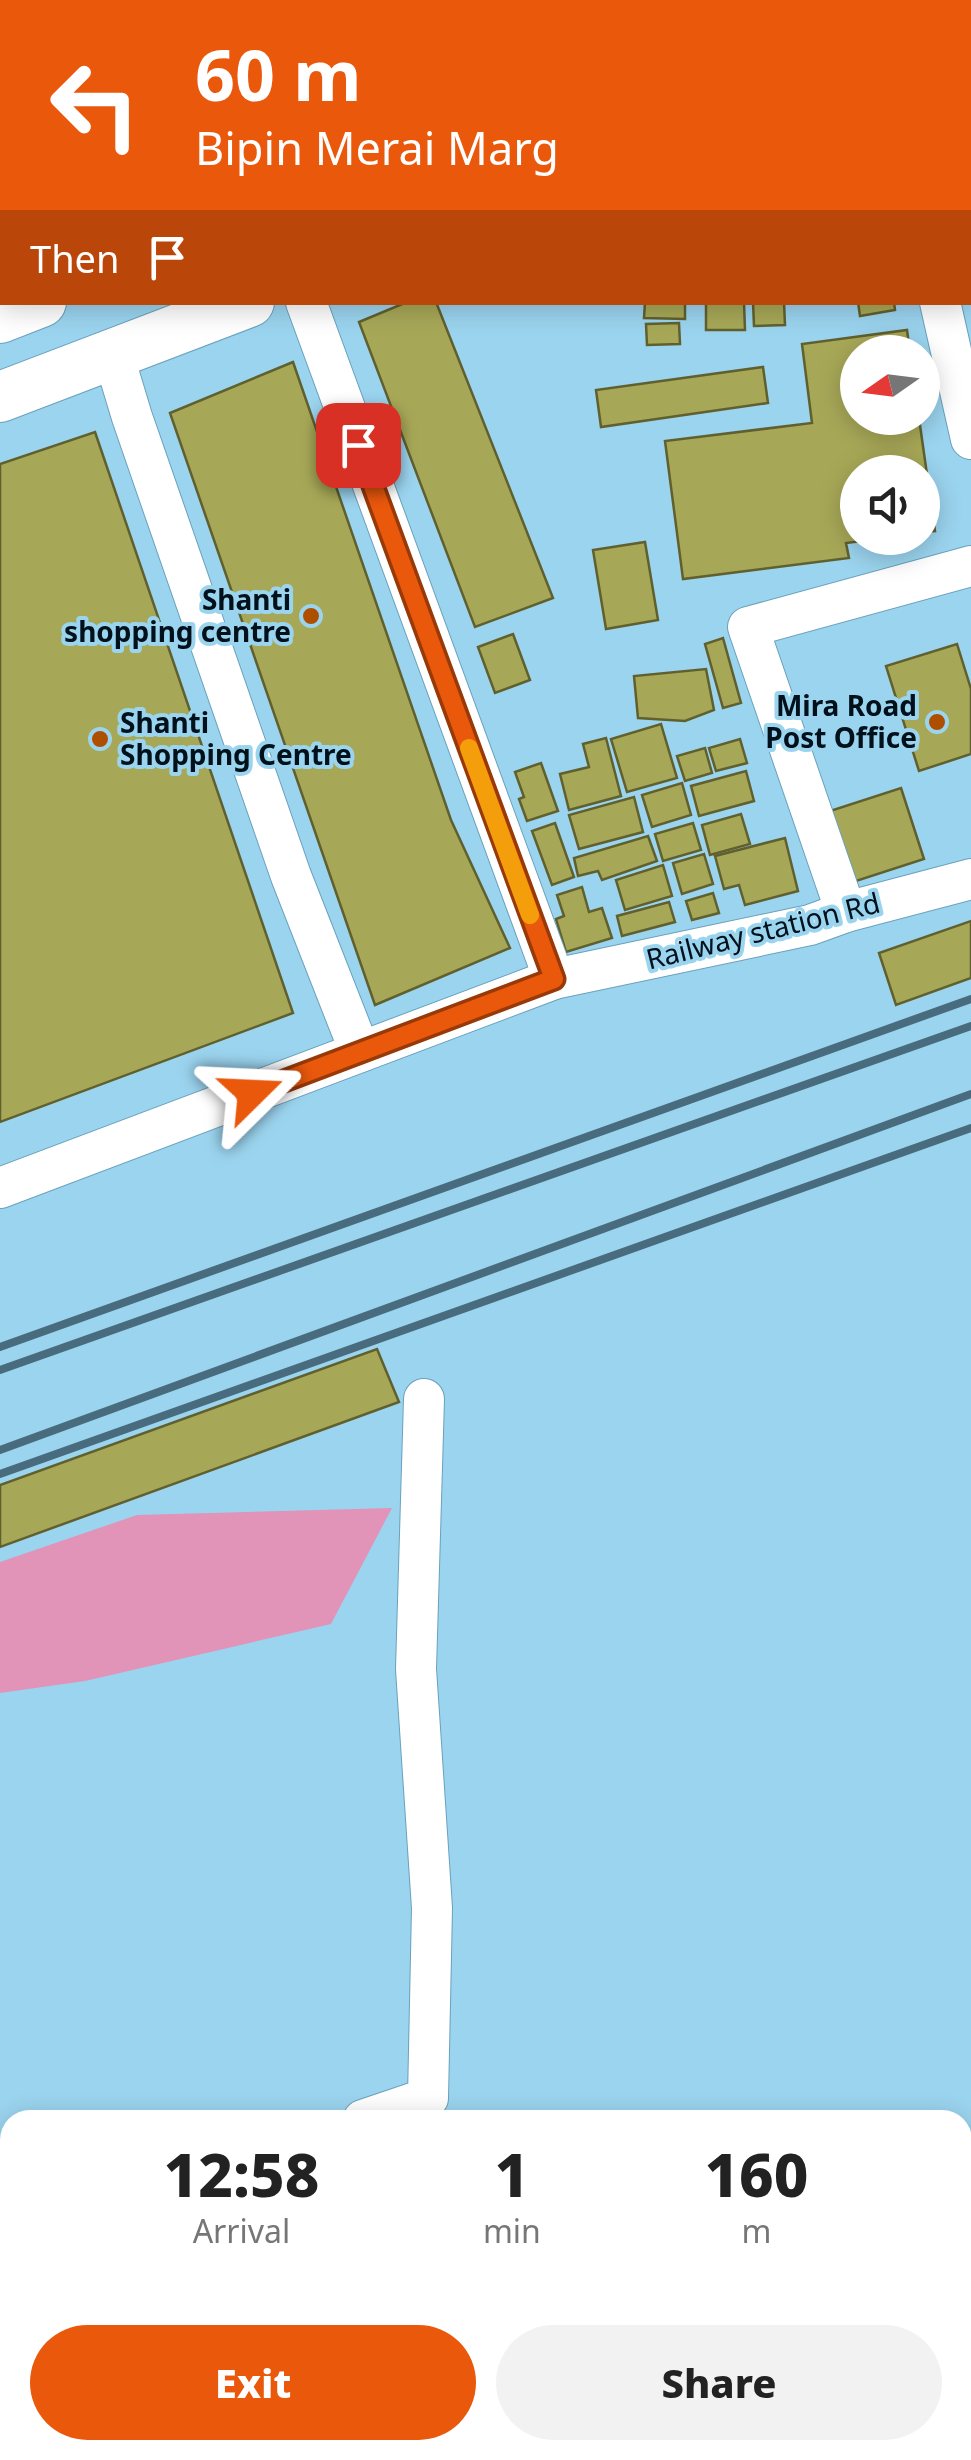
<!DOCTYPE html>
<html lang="en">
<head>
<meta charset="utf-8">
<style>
  body { margin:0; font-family:"Noto Sans",sans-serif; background:#f2f2f2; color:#222; height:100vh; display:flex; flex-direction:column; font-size:38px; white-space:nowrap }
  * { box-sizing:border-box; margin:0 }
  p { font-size:32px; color:#767676 }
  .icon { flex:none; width:55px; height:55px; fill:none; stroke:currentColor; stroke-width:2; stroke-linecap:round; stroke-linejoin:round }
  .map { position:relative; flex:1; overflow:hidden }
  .panel { position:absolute; left:0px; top:2110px; width:972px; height:350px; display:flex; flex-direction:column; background:#fff; border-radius:30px 30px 0 0; box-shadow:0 5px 25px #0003 }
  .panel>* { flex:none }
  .guide { position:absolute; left:0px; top:0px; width:972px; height:305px; box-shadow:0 5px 25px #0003; background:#ea580c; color:#fff; overflow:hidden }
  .needle { width:65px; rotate:256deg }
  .fabs { position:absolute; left:840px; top:335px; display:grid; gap:20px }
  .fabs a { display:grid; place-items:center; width:100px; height:100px; border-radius:50%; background:#fff; box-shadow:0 5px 25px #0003; font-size:50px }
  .pin { position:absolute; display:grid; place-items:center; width:85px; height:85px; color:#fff; margin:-42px; border-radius:20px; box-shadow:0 5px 15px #0006 }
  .me { position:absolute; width:110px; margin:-55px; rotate:69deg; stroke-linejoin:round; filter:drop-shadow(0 0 8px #0008) }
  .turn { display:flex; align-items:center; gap:35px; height:210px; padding:0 30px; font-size:45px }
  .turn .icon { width:130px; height:130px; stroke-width:2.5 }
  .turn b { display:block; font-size:70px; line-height:85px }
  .then { display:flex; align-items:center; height:95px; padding:0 30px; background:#0003; gap:20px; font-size:38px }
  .eta { display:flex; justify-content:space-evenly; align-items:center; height:170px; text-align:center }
  .eta b { font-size:60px; font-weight:800; line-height:70px }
  .cta { display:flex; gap:20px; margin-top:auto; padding:20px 30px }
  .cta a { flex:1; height:115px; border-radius:60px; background:#ea580c; color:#fff; font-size:40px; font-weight:800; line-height:115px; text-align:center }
  .cta a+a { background:#f2f2f2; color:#222 }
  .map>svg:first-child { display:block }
</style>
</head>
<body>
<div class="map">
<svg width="971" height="2460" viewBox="0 0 971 2460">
  <rect width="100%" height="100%" fill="#9bd4ef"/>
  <g fill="#e193b8">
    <path d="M392 1508 331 1624 85 1681 0 1693V1562L137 1515Z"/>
    <path d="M634 2450H792L803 2460H612Z"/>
  </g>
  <g fill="#a7a857" stroke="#60602f" stroke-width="2.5">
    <path d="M0 0 30 2H2L0 45Z"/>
    <path d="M336 0H489L484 2Z"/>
    <path d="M2 127V216H0V128Z"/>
    <path d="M407 302H436L553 598 475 627 359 322Z"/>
    <path d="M645 302H685V319L644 318Z"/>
    <path d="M706 302H744L745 330H706Z"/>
    <path d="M753 302H784L785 325 754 326Z"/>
    <path d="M858 302H894L895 310 860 316Z"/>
    <path d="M679 323 680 344 647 345 646 324Z"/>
    <path d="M907 330 910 352H858V418H919L935 531 922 532V472H858V538H886L846 543 849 558 683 579 665 441 812 423 802 344Z"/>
    <path d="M293 362 451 820 510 948 375 1005 170 413Z"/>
    <path d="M763 367 768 403 601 427 596 390Z"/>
    <path d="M95 432 293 1013 0 1122V464Z"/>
    <path d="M645 542 658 620 606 629 593 550Z"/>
    <path d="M513 634 530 680 495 693 478 647Z"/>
    <path d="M723 638 741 703 723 708 705 644Z"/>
    <path d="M957 644 971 689V754L919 771 886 666Z"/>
    <path d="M706 669 714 710 685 721 638 718 634 676Z"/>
    <path d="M661 724 677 778 627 792 611 739Z"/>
    <path d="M606 738 621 796 569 810 560 774 589 767 583 744Z"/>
    <path d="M740 739 747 763 716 771 709 748Z"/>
    <path d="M705 748 712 773 685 781 677 756Z"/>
    <path d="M541 763 558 811 527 821 519 799 524 797 515 772Z"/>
    <path d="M746 771 754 801 699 816 691 786Z"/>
    <path d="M682 783 691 815 652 827 642 795Z"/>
    <path d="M901 788 924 859 853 882 830 811Z"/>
    <path d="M634 797 643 832 579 849 569 815Z"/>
    <path d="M741 814 750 844 710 855 702 825Z"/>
    <path d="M555 823 574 877 552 885 532 831Z"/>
    <path d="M693 823 701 850 663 861 655 834Z"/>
    <path d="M648 836 657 861 602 880 598 871 578 876 574 858Z"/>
    <path d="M785 838 798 891 745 905 739 885 724 889 715 856Z"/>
    <path d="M704 854 713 884 682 894 673 863Z"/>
    <path d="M663 865 672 896 625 910 616 880Z"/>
    <path d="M582 887 589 912 602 908 612 938 566 952 556 919 564 916 557 895Z"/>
    <path d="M713 893 719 913 692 920 686 901Z"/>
    <path d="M669 902 675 922 622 936 617 916Z"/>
    <path d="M971 921V978L896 1005 879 953Z"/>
    <path d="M377 1349 399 1402 0 1547V1485Z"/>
  </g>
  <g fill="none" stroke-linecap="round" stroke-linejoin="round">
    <g stroke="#6aa1bc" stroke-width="42">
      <g id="minor">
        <path d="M68 0V2"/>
        <path d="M306 302 554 979"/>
        <path d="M940 302 971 439"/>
        <path d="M113 354 132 417 291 876 360 1052"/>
        <path d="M846 912 748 627 971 566"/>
        <path d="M0 1188 554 979 810 925 846 912 971 879"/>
        <path d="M363 2120 428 2098 432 1908 416 1669 424 1399"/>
        <path d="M0 2248 10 2242"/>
      </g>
    </g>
    <g stroke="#6aa1bc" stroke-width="52">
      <g id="major">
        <path d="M709 2 714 0"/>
        <path d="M861 2 867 0"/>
        <path d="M0 318 41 302"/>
        <path d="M0 397 249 302"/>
      </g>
    </g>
    <use href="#minor" stroke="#fff" stroke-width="40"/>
    <use href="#major" stroke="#fff" stroke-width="50"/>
    <g stroke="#486c7d" stroke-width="8">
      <path d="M0 1347 971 999"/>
      <path d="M0 1370 971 1026"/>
      <path d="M0 1450 971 1094"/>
      <path d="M0 1474 971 1128"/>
    </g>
  </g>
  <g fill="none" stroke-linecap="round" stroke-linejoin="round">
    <g stroke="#983908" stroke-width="25">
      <path id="route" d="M252 1093 554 979 358 445"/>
    </g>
    <use href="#route" stroke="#ea580c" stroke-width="18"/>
    <path stroke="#f59e0b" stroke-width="18" d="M469 748 530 915"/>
  </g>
  <g fill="#ae4f00" stroke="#9bd4ef" stroke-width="4">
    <circle cx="311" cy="616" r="10"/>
    <circle cx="937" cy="722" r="10"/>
    <circle cx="100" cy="739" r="10"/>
  </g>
  <g text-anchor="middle" stroke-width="8" stroke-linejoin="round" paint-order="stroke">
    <g font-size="28" font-weight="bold" fill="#00111b" stroke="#9bd4ef" text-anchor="end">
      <text x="291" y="610">Shanti<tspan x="291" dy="32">shopping centre</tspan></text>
      <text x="917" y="716">Mira Road<tspan x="917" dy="32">Post Office</tspan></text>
      <text x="120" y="733" text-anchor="start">Shanti<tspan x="120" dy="32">Shopping Centre</tspan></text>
    </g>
    <g font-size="28" fill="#00111b" stroke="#9bd4ef">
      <text transform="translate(763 931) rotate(-14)" y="10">Railway station Rd</text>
    </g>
  </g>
</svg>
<div class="fabs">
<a><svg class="needle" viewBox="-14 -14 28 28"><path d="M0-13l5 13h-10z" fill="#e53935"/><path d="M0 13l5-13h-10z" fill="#767676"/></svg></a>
<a><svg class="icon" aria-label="sound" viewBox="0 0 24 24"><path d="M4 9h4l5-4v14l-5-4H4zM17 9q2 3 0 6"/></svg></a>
</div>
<div class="pin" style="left:358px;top:445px;background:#d93025"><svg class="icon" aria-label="arrive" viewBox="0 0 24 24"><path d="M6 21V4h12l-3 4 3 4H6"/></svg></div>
<svg class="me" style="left:252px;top:1093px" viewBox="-20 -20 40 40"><path d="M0-17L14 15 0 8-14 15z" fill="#ea580c" stroke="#fff" stroke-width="4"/></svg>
<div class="guide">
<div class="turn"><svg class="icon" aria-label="left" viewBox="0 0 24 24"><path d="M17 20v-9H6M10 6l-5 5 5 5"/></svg><div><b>60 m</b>Bipin Merai Marg</div></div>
<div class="then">Then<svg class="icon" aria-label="arrive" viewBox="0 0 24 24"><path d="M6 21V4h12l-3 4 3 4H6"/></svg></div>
</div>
<section class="panel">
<div class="eta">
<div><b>12:58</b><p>Arrival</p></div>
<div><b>1</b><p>min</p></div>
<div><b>160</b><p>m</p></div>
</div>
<div class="cta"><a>Exit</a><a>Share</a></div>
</section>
</div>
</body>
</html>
